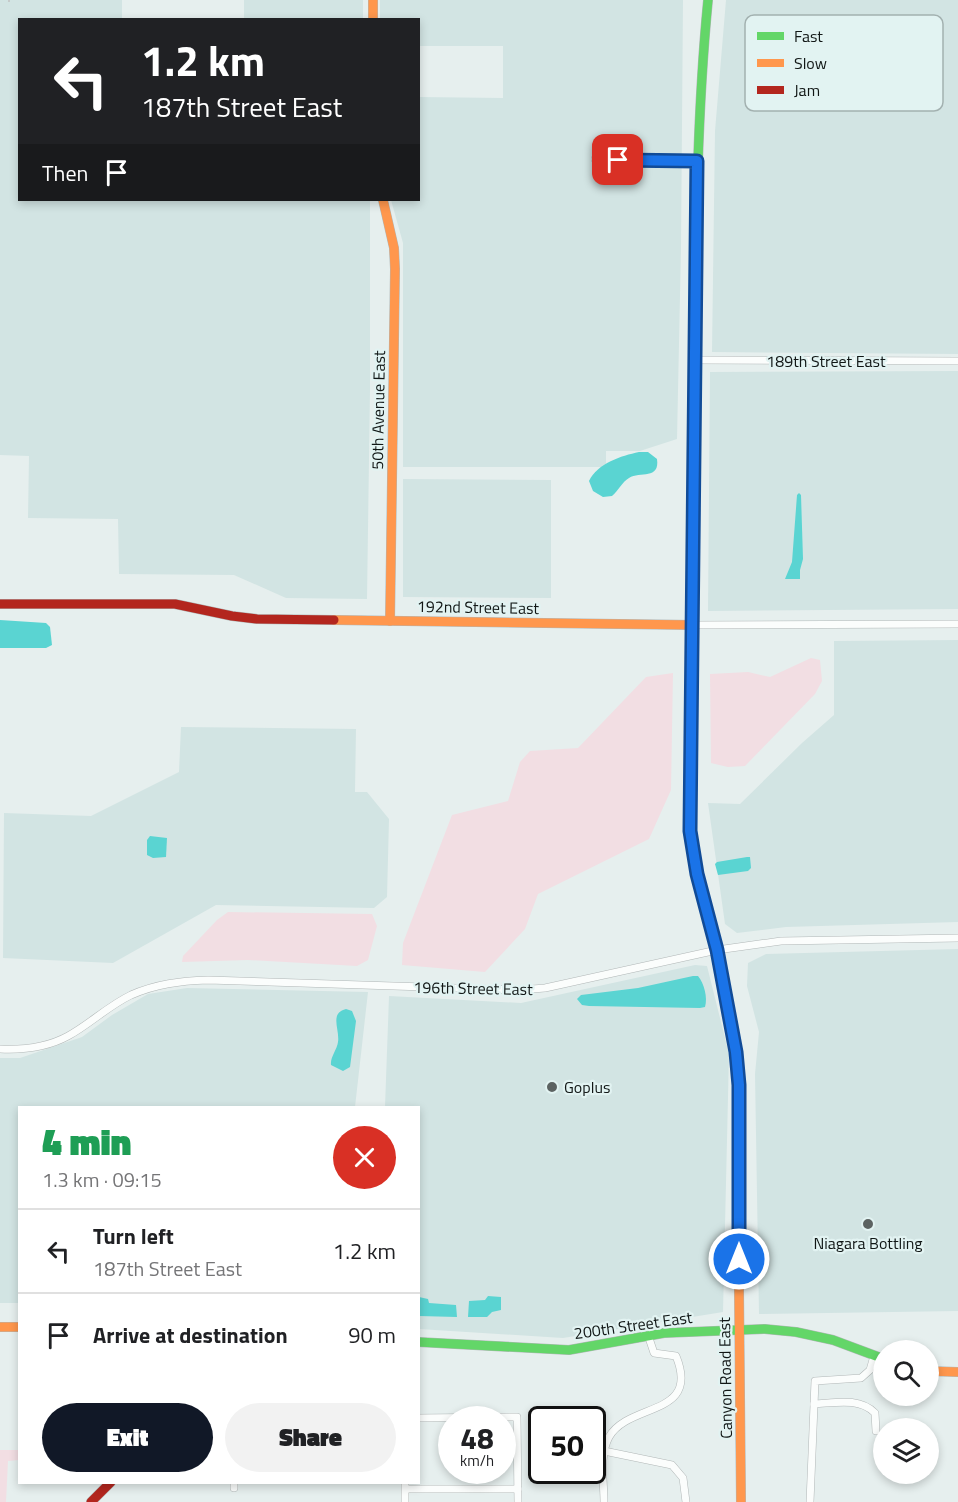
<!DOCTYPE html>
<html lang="en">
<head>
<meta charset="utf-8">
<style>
  body { margin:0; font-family:"Titillium Web",sans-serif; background:#f2f2f2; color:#202124; height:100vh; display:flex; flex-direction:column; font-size:22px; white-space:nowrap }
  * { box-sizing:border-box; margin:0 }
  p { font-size:20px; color:#757577 }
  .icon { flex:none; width:33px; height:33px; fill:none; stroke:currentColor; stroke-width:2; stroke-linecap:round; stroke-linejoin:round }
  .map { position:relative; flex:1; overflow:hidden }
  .sheet { position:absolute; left:18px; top:1106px; width:402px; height:378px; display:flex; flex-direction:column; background:#fff; border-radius:0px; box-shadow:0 3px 9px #0003 }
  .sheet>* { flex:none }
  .hud { position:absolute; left:18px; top:18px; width:402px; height:183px; border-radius:0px; box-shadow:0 3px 9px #0003; background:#202124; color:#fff; overflow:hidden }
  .tools { position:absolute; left:873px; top:1340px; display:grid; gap:12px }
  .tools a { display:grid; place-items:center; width:66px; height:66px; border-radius:50%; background:#fff; box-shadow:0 3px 9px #0003; font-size:30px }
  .speed { position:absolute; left:438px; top:1406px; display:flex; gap:12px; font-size:30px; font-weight:700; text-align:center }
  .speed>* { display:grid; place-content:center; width:78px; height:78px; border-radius:50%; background:#fff; box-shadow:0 3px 9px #0003; line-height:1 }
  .speed small { font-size:15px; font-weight:400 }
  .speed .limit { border:3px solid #111; border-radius:9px; background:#fff; color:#111 }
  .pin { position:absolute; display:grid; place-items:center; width:51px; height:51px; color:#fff; margin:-26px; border-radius:12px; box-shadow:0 3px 9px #0006 }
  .me { position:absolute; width:66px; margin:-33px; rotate:0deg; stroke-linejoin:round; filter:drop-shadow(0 0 4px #0008) }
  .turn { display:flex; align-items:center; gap:21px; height:126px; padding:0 24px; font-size:27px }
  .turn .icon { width:78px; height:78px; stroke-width:2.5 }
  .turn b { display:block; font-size:42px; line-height:51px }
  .then { display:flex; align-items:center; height:57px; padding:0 24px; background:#0003; gap:12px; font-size:22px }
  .round { display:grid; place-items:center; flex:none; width:63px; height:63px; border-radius:32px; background:#f2f2f2 }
  .summary { display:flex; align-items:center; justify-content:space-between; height:102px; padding:0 24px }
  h1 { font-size:36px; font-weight:800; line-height:45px; color:#1e9e55 }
  .cta { display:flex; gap:12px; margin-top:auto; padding:12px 24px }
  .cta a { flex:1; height:69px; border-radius:36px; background:#111827; color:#fff; font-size:24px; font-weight:800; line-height:69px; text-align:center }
  .cta a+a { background:#f2f2f2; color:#202124 }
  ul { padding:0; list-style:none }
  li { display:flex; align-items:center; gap:18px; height:84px; padding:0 24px; border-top:2px solid #e0e0e0 }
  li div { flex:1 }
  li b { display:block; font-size:22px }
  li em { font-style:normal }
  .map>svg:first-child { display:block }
</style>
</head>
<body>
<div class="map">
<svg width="958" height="1502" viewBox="0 0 958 1502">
  <rect width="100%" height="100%" fill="#e6efee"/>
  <g fill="#d2e4e3">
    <path d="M0 0H122V19L20 20V200H370V390L367 599 286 598 234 575 119 574 118 519 28 518 29 456 0 455Z"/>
    <rect x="244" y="0" width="119" height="19"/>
    <path d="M380 0H683L681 248 677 439 640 451H606V467H403V243L391 200H418L419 97 503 98V46H419L418 20H380Z"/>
    <path d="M726 0H958V354L712 352 715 131Z"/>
    <path d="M958 371V609L708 611 710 372Z"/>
    <path d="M403 479 551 480V598L403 597Z"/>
    <path d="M958 640V922L786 927 737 933 725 924 708 803 740 804 802 743 834 715V641Z"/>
    <path d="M181 727 356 729 355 792H367L389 819 387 897 374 908 216 905 113 963 3 958 4 813 91 816 179 772Z"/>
    <path d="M958 949V1311L759 1314 755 1074 759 1032 747 986 748 963 766 954Z"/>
    <path d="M695 965 707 966 729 1054 723 1312 563 1338 419 1329 418 1107H385L389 996 521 1003Z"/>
    <path d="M187 988 368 992 355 1107H20L19 1303H0V1058H20L82 1037 112 1015 148 994Z"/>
  </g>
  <g fill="#f2dee3">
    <path d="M811 658 820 660 822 681 815 694 745 766 728 767 711 763 710 674 748 672 770 677Z"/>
    <path d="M673 673 671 790 649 839 538 894 525 929 485 972 402 965 403 943 452 815 508 801 520 762 530 751 578 748 646 677Z"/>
    <path d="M228 912 372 914 377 926 368 960 357 966 248 960 182 962 183 956 217 920Z"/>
    <path d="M0 1450H19V1460L8 1461 6 1502H0Z"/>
  </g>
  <g fill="#5ad4d2">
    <path d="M639 452H648L657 459C660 480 640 471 629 478 622 482 618 491 612 496L603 497 593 491 589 481C598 463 621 456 639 452Z"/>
    <path d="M799 493 801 495 803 559 800 570V579H785L792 562 797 495Z"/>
    <path d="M0 620 46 623 50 627 52 645 46 648H0Z"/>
    <path d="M150 836 167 838 166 857 153 858 147 855V840Z"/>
    <path d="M747 857H750L751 868 748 871 718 875 715 864 717 862Z"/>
    <path d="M693 976H698C704 983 708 998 705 1007L700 1008 589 1006 582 1005 577 999 581 995 638 988Z"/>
    <path d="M346 1009 352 1011 356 1021 350 1067 343 1071 331 1065C330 1057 337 1050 338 1042 340 1030 329 1013 346 1009Z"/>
    <path d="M488 1296 501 1297V1310L492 1312 487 1317H468L469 1301 485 1300Z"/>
    <path d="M419 1297 428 1299 429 1303 456 1305 457 1317 419 1316Z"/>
  </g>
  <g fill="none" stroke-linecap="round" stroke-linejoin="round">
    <g stroke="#b1b7b7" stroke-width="8">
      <g id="street">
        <path d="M595 159 697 161"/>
        <path d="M695 360 958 361"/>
        <path d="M693 625 958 624"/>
        <path d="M0 1049C22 1050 48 1047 68 1036 90 1024 108 1006 131 995 156 984 180 981 208 980L520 990 545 988 717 950 781 941 958 938"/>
        <path d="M814 1404C835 1403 859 1397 875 1413L876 1431"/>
        <path d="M418 1418 517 1417 518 1502"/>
        <path d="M604 1451 672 1465 683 1478 686 1502"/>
        <path d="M234 1482V1488"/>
        <path d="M406 1489H518"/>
        <path d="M405 1502V1482"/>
        <path d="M604 1502C604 1482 599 1455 609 1437 629 1402 701 1417 676 1356L654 1353 648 1335"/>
        <path d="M810 1502 815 1381 861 1378 870 1370 874 1356"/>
      </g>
    </g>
    <g stroke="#b1b7b7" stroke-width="10">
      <g id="fast">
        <path d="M694 403C696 268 695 134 708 0"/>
        <path d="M418 1342 569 1350 664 1333 765 1329 796 1332 833 1340 884 1359"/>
      </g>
    </g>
    <g stroke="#b1b7b7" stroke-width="10">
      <g id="slow">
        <path d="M373 0V20"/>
        <path d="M383 200 394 248 395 269 390 621"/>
        <path d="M334 620 693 625"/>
        <path d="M691 712 694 403"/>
        <path d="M738 1183 741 1502"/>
        <path d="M0 1327H20"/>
        <path d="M928 1371 958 1372"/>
      </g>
    </g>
    <g stroke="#b1b7b7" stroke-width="10">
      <g id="jam">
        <path d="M0 604H175L232 616 257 619 334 620"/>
        <path d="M691 712 690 831 697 874 717 950 736 1052 739 1085 738 1183"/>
        <path d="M91 1502 111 1482"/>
      </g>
    </g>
    <use href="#street" stroke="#fbfdfc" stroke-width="7"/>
    <use href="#fast" stroke="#63d668" stroke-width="9"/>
    <use href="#slow" stroke="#ff974d" stroke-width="9"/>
    <use href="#jam" stroke="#b3261e" stroke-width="9"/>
    <path stroke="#c0c2c2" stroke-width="1.5" stroke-dasharray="8 8" stroke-linecap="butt" d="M9 2V0"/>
  </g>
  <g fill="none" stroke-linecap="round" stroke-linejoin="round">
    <g stroke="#114b97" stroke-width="15">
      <path id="route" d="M618 160 697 161 690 831 697 874 717 950 736 1052 739 1085V1259"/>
    </g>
    <use href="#route" stroke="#1a73e8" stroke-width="10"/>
  </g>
  <g fill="#5c6362" stroke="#e2f3f2" stroke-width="2">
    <circle cx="552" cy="1087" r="6"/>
    <circle cx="868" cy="1224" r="6"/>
  </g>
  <g text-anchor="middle" stroke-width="4.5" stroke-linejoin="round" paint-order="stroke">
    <g font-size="16" fill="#111716" stroke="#e2f3f2">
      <text x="826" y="367">189th Street East</text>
      <text transform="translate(378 410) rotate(-89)" y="6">50th Avenue East</text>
      <text transform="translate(478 607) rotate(1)" y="6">192nd Street East</text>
      <text transform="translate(473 988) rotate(1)" y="6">196th Street East</text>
      <text transform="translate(633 1325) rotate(-8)" y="6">200th Street East</text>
      <text transform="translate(725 1378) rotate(-91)" y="6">Canyon Road East</text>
    </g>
    <g font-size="16" fill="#111716" stroke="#e2f3f2" text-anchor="start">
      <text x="564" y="1093">Goplus</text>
      <text x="868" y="1249" text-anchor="middle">Niagara Bottling</text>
    </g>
  </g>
  <rect x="745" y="15" width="198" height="96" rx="9" fill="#e2f3f2" stroke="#a3b1b0" stroke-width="1.5"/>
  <rect x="757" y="32" width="27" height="8" fill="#63d668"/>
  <rect x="757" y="59" width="27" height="8" fill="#ff974d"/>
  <rect x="757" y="86" width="27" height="8" fill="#b3261e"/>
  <g font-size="16" fill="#111716">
    <text x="794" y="42">Fast</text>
    <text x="794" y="69">Slow</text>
    <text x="794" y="96">Jam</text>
  </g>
</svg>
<div class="tools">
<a><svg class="icon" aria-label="search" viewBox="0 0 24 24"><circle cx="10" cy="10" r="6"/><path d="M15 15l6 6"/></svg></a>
<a><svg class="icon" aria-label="layers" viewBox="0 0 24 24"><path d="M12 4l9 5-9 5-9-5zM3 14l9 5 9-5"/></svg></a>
</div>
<div class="speed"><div>48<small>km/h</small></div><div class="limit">50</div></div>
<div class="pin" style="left:618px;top:160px;background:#d93025"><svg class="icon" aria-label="arrive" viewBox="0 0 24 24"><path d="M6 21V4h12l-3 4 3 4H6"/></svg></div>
<svg class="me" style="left:739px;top:1259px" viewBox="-20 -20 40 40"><circle r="17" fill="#1a73e8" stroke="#fff" stroke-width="3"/><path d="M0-11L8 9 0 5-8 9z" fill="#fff"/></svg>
<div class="hud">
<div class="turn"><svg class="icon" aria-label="left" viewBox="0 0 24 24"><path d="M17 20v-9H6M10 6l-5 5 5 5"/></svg><div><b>1.2 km</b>187th Street East</div></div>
<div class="then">Then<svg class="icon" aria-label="arrive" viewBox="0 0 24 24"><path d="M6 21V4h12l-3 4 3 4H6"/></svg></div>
</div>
<section class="sheet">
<div class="summary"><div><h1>4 min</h1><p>1.3 km · 09:15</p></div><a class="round" style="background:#d93025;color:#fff"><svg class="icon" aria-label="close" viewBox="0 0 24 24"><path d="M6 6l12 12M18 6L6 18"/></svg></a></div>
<ul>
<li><svg class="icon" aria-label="left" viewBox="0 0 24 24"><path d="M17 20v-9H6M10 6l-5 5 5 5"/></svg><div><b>Turn left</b><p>187th Street East</p></div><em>1.2 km</em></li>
<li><svg class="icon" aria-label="arrive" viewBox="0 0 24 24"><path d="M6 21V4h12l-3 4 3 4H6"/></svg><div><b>Arrive at destination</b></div><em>90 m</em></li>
</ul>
<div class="cta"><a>Exit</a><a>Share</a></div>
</section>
</div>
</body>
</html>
